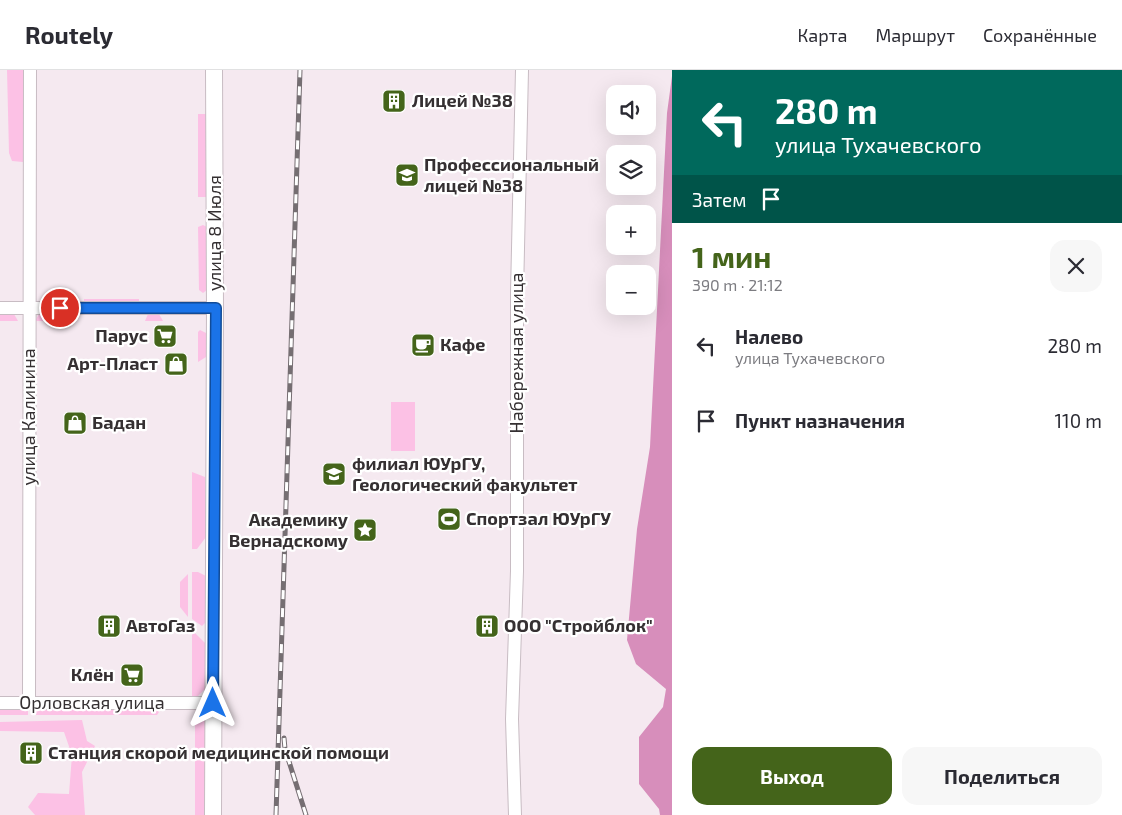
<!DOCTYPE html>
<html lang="ru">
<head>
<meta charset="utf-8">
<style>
  body { margin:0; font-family:"Exo 2",sans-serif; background:#f7f7f7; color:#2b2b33; height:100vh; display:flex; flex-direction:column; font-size:19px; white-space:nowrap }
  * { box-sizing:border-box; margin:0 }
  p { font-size:16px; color:#7c7c81 }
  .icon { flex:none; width:28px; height:28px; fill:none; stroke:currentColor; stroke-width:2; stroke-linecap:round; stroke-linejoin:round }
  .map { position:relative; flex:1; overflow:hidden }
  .sheet { display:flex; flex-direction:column; background:#fff; width:450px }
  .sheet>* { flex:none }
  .banner { background:#00695c; color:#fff; overflow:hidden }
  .tools { position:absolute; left:606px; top:15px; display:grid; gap:10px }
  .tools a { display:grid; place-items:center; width:50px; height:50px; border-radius:10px; background:#fff; box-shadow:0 5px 20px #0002; font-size:25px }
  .pin { position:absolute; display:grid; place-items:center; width:42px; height:42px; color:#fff; margin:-21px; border:2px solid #fff; border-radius:50%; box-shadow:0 1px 5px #0007 }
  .me { position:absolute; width:55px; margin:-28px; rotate:0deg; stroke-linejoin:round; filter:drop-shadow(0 0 4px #0008) }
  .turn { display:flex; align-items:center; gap:18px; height:105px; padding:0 20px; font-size:22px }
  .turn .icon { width:65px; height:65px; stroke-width:2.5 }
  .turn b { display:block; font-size:35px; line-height:42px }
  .then { display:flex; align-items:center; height:48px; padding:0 20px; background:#0003; gap:10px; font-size:19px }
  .round { display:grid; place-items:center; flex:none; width:52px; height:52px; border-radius:15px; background:#f7f7f7 }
  .summary { display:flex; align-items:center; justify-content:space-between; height:85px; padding:0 20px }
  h1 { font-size:30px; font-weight:700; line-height:38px; color:#44641a }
  .action { display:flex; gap:10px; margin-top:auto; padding:10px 20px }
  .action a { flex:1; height:58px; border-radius:15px; background:#44641a; color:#fff; font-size:20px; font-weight:700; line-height:58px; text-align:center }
  .action a+a { background:#f7f7f7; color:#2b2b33 }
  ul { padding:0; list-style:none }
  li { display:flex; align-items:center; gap:15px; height:75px; padding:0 20px }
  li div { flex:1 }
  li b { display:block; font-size:19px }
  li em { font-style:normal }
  header { display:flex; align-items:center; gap:30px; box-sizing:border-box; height:70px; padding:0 25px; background:#fff; border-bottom:1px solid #e1e1e2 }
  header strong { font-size:24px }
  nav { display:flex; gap:28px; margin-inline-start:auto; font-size:18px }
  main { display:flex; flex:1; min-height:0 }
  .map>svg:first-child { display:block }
</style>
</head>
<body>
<header>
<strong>Routely</strong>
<nav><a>Карта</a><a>Маршрут</a><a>Сохранённые</a></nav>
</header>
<main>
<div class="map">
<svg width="672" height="745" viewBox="0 0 672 745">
  <rect width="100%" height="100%" fill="#f5e9f0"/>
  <g fill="#fcc1e5">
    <path d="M7 0H24L23 92 12 91 9 83Z"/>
    <rect x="198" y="44" width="8" height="83"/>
    <path d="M203 155 207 157V220L203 223 199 220 198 157Z"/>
    <rect x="84" y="229" width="55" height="5"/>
    <path d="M0 244H14L18 251H0Z"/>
    <path d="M39 244H65L71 251H35Z"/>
    <path d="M148 244H159L163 251H145Z"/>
    <path d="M200 260 206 263V287L198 292V262Z"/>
    <rect x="391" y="332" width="24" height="49"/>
    <path d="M192 402 205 407 206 467 197 479H192Z"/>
    <path d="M192 502H198L206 506V552L202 556 192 549Z"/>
    <path d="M188 504V547L180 537V512Z"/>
    <path d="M192 560 206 574V618L198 626H192Z"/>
    <rect x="0" y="639" width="28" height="6"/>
    <path d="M31 639H157L159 642 157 645H31Z"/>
    <path d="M82 650 87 671 95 676 82 702 85 745H35L28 737 38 723 69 724 72 685 64 662 0 661V652Z"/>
    <rect x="195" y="650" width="11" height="95"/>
  </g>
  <path fill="#d78ebb" d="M672 6V745H660L659 739 639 714V667L663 637 666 619 636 594 627 570 637 459 650 377 667 43Z"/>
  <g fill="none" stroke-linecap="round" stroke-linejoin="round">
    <g stroke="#c8bcc3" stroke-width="14">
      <g id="minor">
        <path d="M0 238H215"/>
        <path d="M0 633H213"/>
        <path d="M29 633 30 0"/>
        <path d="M515 745 512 649 517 501V223L522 0"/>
      </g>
    </g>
    <g stroke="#c8bcc3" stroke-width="18">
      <path id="major" d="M213 745 215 238 214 0"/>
    </g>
    <use href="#minor" stroke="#fff" stroke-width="12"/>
    <use href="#major" stroke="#fff" stroke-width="16"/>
    <g stroke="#756e72" stroke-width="5">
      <g id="rail">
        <path d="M284 668 285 679 306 745"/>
        <path d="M276 745 300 0"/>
      </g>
    </g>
    <use href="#rail" stroke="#fff" stroke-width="3" stroke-dasharray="9" stroke-linecap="butt"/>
  </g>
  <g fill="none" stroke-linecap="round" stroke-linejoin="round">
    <g stroke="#114b97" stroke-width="12">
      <path id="route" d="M60 238H216L213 633"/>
    </g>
    <use href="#route" stroke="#1a73e8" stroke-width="9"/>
  </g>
  <defs>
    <g id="building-square" transform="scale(1.25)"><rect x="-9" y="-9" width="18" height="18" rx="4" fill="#44641a" stroke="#fff"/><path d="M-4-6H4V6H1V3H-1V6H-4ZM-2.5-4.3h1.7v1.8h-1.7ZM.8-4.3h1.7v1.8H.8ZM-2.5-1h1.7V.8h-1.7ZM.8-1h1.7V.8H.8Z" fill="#fff"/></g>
    <g id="university-square" transform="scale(1.25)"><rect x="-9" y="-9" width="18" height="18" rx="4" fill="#44641a" stroke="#fff"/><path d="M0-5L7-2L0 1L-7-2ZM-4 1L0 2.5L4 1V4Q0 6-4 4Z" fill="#fff"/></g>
    <g id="supermarket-square" transform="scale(1.25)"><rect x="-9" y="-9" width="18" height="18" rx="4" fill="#44641a" stroke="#fff"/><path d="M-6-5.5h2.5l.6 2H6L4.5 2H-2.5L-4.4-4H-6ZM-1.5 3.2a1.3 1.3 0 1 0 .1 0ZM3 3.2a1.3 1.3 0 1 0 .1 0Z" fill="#fff"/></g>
    <g id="cafe-square" transform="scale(1.25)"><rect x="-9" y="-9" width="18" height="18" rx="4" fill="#44641a" stroke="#fff"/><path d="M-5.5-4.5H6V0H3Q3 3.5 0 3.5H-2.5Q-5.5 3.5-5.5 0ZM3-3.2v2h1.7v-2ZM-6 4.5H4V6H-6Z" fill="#fff"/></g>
    <g id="shop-square" transform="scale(1.25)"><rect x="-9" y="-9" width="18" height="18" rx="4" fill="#44641a" stroke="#fff"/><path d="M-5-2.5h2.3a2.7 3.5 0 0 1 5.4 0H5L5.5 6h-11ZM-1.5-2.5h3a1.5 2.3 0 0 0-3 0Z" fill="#fff"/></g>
    <g id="stadium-square" transform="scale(1.25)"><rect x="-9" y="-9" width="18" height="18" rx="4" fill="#44641a" stroke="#fff"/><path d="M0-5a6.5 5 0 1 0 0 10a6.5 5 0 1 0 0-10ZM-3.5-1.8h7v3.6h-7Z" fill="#fff"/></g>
    <g id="sight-square" transform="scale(1.25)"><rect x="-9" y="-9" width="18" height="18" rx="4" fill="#44641a" stroke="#fff"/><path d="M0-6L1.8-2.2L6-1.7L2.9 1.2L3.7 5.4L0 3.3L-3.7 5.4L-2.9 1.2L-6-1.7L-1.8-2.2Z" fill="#fff"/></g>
  </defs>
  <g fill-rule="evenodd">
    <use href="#building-square" x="394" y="31"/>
    <use href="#university-square" x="407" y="105"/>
    <use href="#supermarket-square" x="165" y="266"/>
    <use href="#cafe-square" x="423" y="275"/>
    <use href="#shop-square" x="176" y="294"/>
    <use href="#shop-square" x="75" y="353"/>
    <use href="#university-square" x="334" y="404"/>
    <use href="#stadium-square" x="449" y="449"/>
    <use href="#sight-square" x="365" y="460"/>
    <use href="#building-square" x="109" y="556"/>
    <use href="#building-square" x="487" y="556"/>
    <use href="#supermarket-square" x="132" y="605"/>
    <use href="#building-square" x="31" y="683"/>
  </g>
  <g text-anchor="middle" stroke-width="4.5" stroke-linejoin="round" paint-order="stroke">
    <g font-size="18" font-weight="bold" fill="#353032" stroke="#fff" text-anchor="start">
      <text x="412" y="37">Лицей №38</text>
      <text x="424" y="101">Профессиональный<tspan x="424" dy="21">лицей №38</tspan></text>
      <text x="148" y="272" text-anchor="end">Парус</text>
      <text x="440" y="281">Кафе</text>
      <text x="158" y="300" text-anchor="end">Арт-Пласт</text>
      <text x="92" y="359">Бадан</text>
      <text x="352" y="400">филиал ЮУрГУ,<tspan x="352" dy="21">Геологический факультет</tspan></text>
      <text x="466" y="455">Спортзал ЮУрГУ</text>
      <text x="348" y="456" text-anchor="end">Академику<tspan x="348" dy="21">Вернадскому</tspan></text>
      <text x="126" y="562">АвтоГаз</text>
      <text x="504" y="562">ООО "Стройблок"</text>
      <text x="114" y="611" text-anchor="end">Клён</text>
      <text x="48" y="689">Станция скорой медицинской помощи</text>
    </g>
    <g font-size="18" fill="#353032" stroke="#fff">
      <text transform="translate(215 163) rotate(-90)" y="6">улица 8 Июля</text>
      <text transform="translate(517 283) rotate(-90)" y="6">Набережная улица</text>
      <text transform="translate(29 347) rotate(-90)" y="6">улица Калинина</text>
      <text x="92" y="639">Орловская улица</text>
    </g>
  </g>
</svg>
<div class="tools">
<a><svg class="icon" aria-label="sound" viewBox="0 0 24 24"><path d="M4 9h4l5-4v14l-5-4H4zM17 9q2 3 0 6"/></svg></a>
<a><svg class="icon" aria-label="layers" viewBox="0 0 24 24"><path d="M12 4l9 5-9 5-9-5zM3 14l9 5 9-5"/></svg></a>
<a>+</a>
<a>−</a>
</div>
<div class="pin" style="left:60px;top:238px;background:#d93025"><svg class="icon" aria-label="arrive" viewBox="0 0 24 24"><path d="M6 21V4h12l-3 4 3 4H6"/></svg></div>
<svg class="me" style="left:213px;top:633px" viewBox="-20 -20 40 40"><path d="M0-17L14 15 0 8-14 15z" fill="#1a73e8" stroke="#fff" stroke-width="4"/></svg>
</div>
<section class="sheet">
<div class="banner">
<div class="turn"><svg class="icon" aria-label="left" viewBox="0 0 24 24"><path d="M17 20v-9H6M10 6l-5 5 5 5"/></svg><div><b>280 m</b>улица Тухачевского</div></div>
<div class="then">Затем<svg class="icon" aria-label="arrive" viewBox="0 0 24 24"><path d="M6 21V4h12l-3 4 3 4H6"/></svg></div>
</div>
<div class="summary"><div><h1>1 мин</h1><p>390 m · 21:12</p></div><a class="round"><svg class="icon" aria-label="close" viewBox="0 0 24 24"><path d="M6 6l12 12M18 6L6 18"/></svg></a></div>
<ul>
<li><svg class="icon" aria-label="left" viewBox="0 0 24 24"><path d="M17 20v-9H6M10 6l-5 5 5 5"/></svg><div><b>Налево</b><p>улица Тухачевского</p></div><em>280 m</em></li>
<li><svg class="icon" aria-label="arrive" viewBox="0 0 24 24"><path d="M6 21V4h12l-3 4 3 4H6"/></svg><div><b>Пункт назначения</b></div><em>110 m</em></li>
</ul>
<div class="action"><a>Выход</a><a>Поделиться</a></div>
</section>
</main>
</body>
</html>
